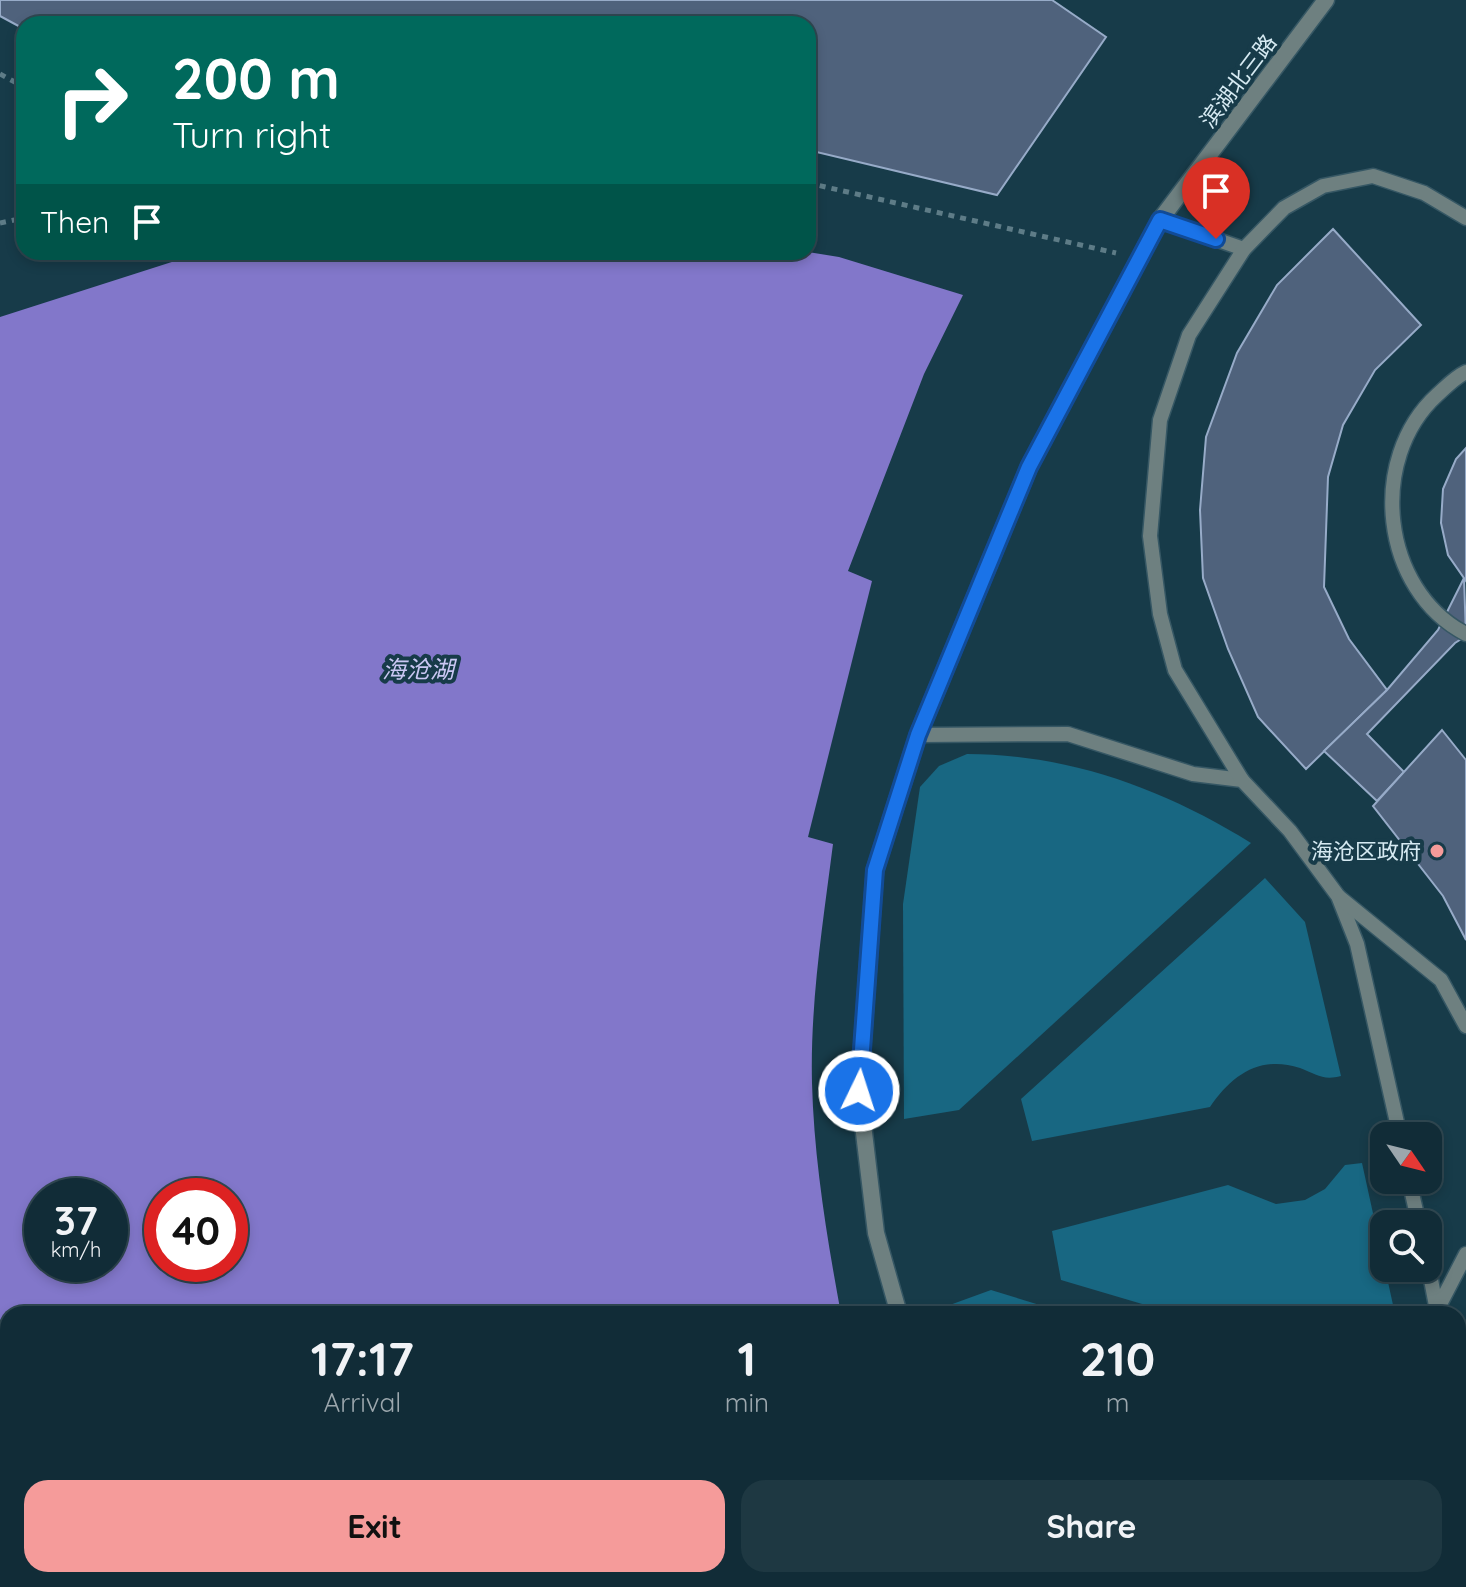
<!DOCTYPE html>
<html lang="en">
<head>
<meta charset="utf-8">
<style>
  body { margin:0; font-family:Quicksand,"Noto Sans SC",sans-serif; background:#1e3842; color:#f1f3f6; height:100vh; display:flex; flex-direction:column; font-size:30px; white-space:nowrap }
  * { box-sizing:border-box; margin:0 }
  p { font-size:26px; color:#9ca7ad }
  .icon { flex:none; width:44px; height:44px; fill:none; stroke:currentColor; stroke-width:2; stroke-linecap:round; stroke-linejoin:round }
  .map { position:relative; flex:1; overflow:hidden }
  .drawer { position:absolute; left:0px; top:1306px; width:1466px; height:282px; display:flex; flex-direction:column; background:#112c37; border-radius:24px 24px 0 0; box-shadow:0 4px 12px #0003,0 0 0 2px #304852 }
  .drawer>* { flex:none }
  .hud { position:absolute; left:16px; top:16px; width:800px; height:244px; border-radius:24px; box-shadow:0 4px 12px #0003,0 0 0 2px #304852; background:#00695c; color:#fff; overflow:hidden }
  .needle { width:52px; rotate:125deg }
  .controls { position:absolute; left:1370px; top:1122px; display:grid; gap:16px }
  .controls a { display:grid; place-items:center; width:72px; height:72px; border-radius:16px; background:#112c37; box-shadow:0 4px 12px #0003,0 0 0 2px #304852; font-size:40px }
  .speed { position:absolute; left:24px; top:1178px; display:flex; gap:16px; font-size:40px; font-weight:700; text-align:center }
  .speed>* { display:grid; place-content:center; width:104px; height:104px; border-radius:50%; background:#112c37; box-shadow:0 4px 12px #0003,0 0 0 2px #304852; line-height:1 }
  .speed small { font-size:20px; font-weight:400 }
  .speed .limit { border:12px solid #d22; background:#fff; color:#111 }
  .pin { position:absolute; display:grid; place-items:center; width:68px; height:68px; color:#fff; margin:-82px -34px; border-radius:50% 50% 50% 0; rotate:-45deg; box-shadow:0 0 8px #0007 }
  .pin .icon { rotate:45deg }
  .me { position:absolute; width:88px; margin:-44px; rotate:4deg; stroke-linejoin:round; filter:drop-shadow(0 0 6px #0008) }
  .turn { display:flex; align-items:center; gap:28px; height:168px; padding:0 24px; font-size:36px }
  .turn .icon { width:104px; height:104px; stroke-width:2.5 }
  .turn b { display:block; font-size:56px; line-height:68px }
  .then { display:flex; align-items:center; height:76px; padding:0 24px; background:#0003; gap:16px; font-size:30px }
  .eta { display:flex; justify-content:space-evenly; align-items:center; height:136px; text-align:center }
  .eta b { font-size:48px; font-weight:700; line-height:56px }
  .cta { display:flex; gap:16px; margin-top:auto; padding:16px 24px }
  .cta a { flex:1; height:92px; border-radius:24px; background:#f59b9a; color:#111; font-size:32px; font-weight:700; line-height:92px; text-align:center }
  .cta a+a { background:#1e3842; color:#f1f3f6 }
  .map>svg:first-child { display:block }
</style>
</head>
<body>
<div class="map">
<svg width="1466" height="1587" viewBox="0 0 1466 1587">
  <rect width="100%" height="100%" fill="#173b49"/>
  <g fill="#186782">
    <path d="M967 754C1069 754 1164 789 1251 843L959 1110 904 1119 903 904 920 787 939 766Z"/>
    <path d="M1265 878 1305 922 1341 1076C1323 1081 1316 1074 1300 1068 1260 1055 1232 1075 1210 1107L1032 1141 1021 1099Z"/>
    <path d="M1362 1163 1395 1314H1176L1061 1280 1052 1231 1228 1185 1276 1204 1305 1200 1325 1189 1345 1165Z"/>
    <path d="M991 1290 1069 1314H937L936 1310Z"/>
    <path d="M1040 1580H1205L1191 1587H1044Z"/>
  </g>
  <path fill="#8277ca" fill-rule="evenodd" d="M203 252H808L839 257 963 295 924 374 848 571 872 581 808 837 833 844C823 923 810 1003 812 1083 814 1160 827 1238 841 1314H8V1580H929L932 1587H0V317ZM42 1196H110V1264H42ZM162 1196H230V1264H162Z"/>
  <g fill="#4f627c" stroke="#97abc8" stroke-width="2">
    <path d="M0 0H1052L1106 37 997 195 808 150V24H24V29L0 16Z"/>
    <path d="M1333 229 1421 325 1375 370 1343 425 1328 477 1324 587 1349 639 1387 690 1306 769 1258 717 1228 649 1203 578 1200 510 1206 437 1237 353 1277 285Z"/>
    <path d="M1466 448V581L1448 555 1441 523 1443 489 1456 459Z"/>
    <path d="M1464 578 1466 636 1455 643 1367 734 1404 772 1377 801 1324 751 1387 690 1438 630Z"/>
    <path d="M1442 730 1466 760V940L1443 896 1373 806Z"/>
  </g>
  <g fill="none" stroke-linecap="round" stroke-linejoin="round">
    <g stroke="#365764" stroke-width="17">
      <g id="service">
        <path d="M1160 220 1244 249"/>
        <path d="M1466 372C1455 377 1446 387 1437 395 1367 459 1381 590 1466 634"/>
        <path d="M918 735 1068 734 1193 774 1242 780 1290 831 1338 896 1357 944 1400 1136"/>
        <path d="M1242 780 1175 670 1160 614 1150 536 1160 420 1189 335 1244 249 1284 208 1323 186 1373 176 1424 193 1466 218"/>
        <path d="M1339 897 1441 980 1466 1026"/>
        <path d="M1409 1180 1419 1224"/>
        <path d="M1428 1264 1437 1311"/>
        <path d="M1438 1308 1466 1254"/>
        <path d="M1249 1587 1257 1580"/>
      </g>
    </g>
    <g stroke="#365764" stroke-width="19">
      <g id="tertiary">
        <path d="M899 1314 876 1233 859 1091 875 870 918 735 1029 467 1160 220 1326 0"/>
        <path d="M995 1580 999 1587"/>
      </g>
    </g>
    <g stroke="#5e7c87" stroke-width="5" stroke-dasharray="6 6" stroke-linecap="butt">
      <path d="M0 74 24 87"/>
      <path d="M808 183 1116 253"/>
      <path d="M0 223 24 218"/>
    </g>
    <use href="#service" stroke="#6e8080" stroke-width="14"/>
    <use href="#tertiary" stroke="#6e8080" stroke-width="16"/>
  </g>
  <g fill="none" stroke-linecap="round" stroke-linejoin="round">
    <g stroke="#114b97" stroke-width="20">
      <path id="route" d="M859 1091 875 870 918 735 1029 467 1160 220 1216 239"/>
    </g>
    <use href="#route" stroke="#1a73e8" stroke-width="14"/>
  </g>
  <circle fill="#f59b9a" stroke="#173b49" stroke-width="3" cx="1437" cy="851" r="8"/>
  <g text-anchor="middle" stroke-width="8" stroke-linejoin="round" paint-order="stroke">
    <g font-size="22" fill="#d6eaf2" stroke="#173b49">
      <text transform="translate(1238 81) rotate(-53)" y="8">滨湖北三路</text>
    </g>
    <g font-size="22" fill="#d6eaf2" stroke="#173b49" text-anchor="end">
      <text x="1421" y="859">海沧区政府</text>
    </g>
    <g font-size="24" font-style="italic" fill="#cac7f3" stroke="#173b49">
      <text x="418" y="678">海沧湖</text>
    </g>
  </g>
</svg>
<div class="controls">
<a><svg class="needle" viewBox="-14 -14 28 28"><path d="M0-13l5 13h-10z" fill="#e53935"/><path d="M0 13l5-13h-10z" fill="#9ca7ad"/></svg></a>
<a><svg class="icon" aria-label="search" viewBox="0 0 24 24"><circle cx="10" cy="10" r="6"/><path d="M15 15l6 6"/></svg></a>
</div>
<div class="speed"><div>37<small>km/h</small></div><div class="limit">40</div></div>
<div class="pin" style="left:1216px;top:239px;background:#d93025"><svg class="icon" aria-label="arrive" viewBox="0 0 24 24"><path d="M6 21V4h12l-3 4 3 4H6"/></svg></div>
<svg class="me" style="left:859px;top:1091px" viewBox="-20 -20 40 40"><circle r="17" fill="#1a73e8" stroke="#fff" stroke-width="3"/><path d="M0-11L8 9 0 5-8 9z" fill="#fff"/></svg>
<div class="hud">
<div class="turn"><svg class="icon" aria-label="right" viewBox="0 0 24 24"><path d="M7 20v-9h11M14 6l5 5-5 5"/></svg><div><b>200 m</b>Turn right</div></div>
<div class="then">Then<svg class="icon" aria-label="arrive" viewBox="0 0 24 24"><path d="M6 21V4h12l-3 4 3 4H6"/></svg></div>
</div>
<section class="drawer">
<div class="eta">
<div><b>17:17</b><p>Arrival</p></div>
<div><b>1</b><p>min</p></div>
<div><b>210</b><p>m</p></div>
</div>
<div class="cta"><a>Exit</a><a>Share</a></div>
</section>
</div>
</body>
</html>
